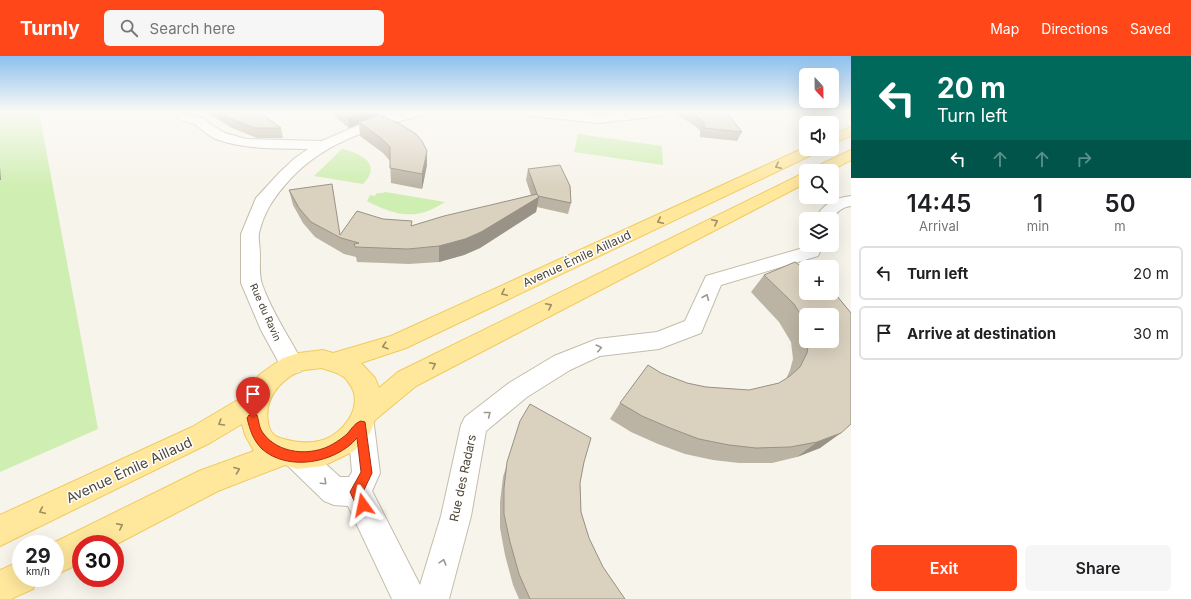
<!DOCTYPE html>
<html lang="en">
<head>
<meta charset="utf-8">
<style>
  body { margin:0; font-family:Inter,sans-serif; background:#f6f6f6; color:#202124; height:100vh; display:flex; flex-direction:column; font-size:15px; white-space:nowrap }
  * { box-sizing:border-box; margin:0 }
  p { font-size:13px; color:#757577 }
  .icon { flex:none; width:22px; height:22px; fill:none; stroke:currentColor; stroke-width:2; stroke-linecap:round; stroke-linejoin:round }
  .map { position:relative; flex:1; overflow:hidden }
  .sheet { display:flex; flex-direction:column; background:#fff; width:340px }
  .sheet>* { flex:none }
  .banner { background:#00695c; color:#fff; overflow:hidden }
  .needle { width:26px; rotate:158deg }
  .controls { position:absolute; left:799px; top:12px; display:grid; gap:8px }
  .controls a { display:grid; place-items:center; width:40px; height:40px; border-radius:6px; background:#fff; box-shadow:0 4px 16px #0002; font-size:20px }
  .speed { position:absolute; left:12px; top:479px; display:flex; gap:8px; font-size:20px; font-weight:700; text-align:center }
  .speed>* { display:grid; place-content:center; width:52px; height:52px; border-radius:50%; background:#fff; box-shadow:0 4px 16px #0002; line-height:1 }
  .speed small { font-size:10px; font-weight:400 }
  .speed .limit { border:6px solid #d22; background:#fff; color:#111 }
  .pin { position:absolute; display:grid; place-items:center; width:34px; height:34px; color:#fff; margin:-41px -17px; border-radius:50% 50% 50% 0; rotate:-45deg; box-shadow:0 0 4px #0007 }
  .pin .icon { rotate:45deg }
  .me { position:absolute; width:44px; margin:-22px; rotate:348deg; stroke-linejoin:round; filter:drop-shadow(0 0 3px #0008) }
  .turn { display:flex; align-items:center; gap:14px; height:84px; padding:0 20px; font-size:18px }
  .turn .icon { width:52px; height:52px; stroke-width:2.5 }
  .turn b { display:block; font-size:28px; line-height:34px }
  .lanes { display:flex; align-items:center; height:38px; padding:0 20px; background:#0003; justify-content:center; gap:20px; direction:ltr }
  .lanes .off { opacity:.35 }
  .eta { display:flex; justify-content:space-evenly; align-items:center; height:68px; text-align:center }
  .eta b { font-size:24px; font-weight:600; line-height:28px }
  .button { display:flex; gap:8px; margin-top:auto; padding:8px 20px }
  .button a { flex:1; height:46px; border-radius:6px; background:#ff471a; color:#fff; font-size:16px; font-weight:600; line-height:46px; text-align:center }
  .button a+a { background:#f6f6f6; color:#202124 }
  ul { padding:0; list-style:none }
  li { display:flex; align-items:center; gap:12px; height:54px; margin:0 8px 6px; padding:0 12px; border:2px solid #e0e0e0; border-radius:6px }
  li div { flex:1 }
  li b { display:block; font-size:15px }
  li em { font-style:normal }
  header { display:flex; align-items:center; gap:24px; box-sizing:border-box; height:56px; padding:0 20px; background:#ff471a; color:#fff }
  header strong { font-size:19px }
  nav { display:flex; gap:22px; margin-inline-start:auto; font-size:14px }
  .search { width:280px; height:36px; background:#f6f6f6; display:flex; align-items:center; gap:10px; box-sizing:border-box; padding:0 14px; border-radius:6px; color:#757577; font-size:15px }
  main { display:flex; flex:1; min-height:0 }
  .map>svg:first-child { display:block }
</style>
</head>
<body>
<header>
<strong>Turnly</strong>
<div class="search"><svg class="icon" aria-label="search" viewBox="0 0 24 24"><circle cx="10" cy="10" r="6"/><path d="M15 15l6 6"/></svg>Search here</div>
<nav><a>Map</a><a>Directions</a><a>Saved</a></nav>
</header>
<main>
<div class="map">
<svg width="851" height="543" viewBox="0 0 851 543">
  <rect width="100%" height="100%" fill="#f7f4eb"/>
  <g fill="#cfeeb1">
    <path d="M0 56H39L98 373 0 416Z"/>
    <path d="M578 78 662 90 663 109 574 96Z"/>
    <path d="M342 93C360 97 383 108 363 128L314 120Z"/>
    <path d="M385 136 445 146C416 165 396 160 367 145L370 139 375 140 377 137H383Z"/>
  </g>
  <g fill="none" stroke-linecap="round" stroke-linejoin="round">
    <g stroke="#c4bdac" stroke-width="2">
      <g id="street">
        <path d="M401 56H424L423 59C371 72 320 87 285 129 272 144 264 157 259 177 258 183 260 191 260 198 260 207 259 220 262 228 272 257 290 282 304 309L300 316 292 318 284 316 261 274 241 227V178L256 142 280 116 295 102 308 93C277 92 245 94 216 83 208 80 203 74 196 69 190 65 181 67 177 61L178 58 183 57 205 63 210 68 225 77 246 83 322 85 370 64Z"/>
        <path d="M525 56H573L599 59 622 56H666L665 59 660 60 599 67 531 60 526 59Z"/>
        <path d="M851 140V150C842 151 836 156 832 164L815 163C823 148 834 142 851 140Z"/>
        <path d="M806 187V189H823L818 200 721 229 701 277 659 293 600 300 570 314 527 341 486 375 471 460 449 543H392L348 450 334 449 324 445 288 410 284 401 288 392 298 388 308 392 340 421H349L352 416 348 369 352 361 361 357 370 361 374 369 380 417 372 435 420 529 441 460 461 369 465 361 509 327 554 300 597 283 657 276 685 265 706 220 803 192Z"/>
      </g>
    </g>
    <g stroke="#f0cb60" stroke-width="2">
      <g id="primary">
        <path d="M851 71V80L832 88V79Z"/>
        <path d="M806 91V93H820L818 96 406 292 361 307 375 322 379 332 398 316 806 116V127L416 330 375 364 370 377 354 395 323 410 297 413 285 409 218 435 115 489 81 488V507L55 519V488H51L199 415 254 395 245 379 242 368 210 387 0 490V459L192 371 246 339 259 319 283 302 299 297 323 294 333 297 391 280ZM322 312C329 315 337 316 342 320 345 321 347 324 348 326 367 348 343 380 319 385 305 388 293 386 280 382 273 380 269 374 268 366 264 344 279 325 298 316 305 313 315 313 322 312Z"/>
        <path d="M851 94V104L830 115H810L813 112Z"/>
        <path d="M21 505V522H37L33 533 11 543H0V514Z"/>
      </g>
    </g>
    <use href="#street" fill="#fff" fill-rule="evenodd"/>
    <use href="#primary" fill="#ffe79c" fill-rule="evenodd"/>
  </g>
  <g fill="#bbb4a4" fill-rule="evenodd">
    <path d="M206 56H259L281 72 283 82H257L232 72Z"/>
    <path d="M335 56H378L377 59 427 95V109L422 133 391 127 390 105 383 97 360 80 359 68 349 72 335 61Z"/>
    <path d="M673 56H726L742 76 737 85 700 81V74L692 68Z"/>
    <path d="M528 113 571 147 568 158 537 151 536 156 480 192 464 199 439 206 409 208 357 206 356 201 344 198 315 181 303 167 293 149 289 134 340 179 383 163 412 170 531 139 526 124Z"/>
    <path d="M795 206 806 214V237H832V234L851 257V368L820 392 797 401 772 407H739L713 404 685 398 658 388 631 376 610 363 620 347 648 309 661 317 687 327 706 331 749 334 779 327 786 323 790 314 793 303 791 286 779 266 751 236 764 219ZM806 259H832V285H806Z"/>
    <path d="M520 365 584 406 580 427 581 456 589 482 603 511 625 543H519L513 529 505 499 500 472V446L503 421Z"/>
  </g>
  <g fill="#999286">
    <path d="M361 56H378L377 61 359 66V68L349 72 348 62Z"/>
    <path d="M427 95V109L422 133V118Z"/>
    <path d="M0 110 1 124H0Z"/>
    <path d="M539 141 536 156 480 192 464 199 439 206V190Z"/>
    <path d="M841 377 820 392 797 401 817 386Z"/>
  </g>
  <g fill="#dad1bf" stroke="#999286">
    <path d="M219 56H259L281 72H254L229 62Z"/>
    <path d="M341 56H361L348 62Z"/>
    <path d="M692 56H726L742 76 704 72V66L696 59Z"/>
    <path d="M379 59 400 68 416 78 422 85 427 95 422 118 390 112V91L382 83 359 66Z"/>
    <path d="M560 109 570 130 571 147 538 140 537 138 528 113Z"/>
    <path d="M332 128 340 179 357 155 383 163 412 165 411 170 444 160 537 138 539 141 481 176 465 183 439 190 408 193 355 191 354 188 359 187 341 182 311 166 299 152 289 134Z"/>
    <path d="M795 206 806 214V237H832V234L851 257V368L841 377 817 386 790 391 756 392 729 389 699 383 670 372 642 360 620 347 648 309 661 317 687 327 706 331 749 334 779 327 790 320 800 311 807 297 809 285H832V259H806V267L794 248 764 219Z"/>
    <path d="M530 348 591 382 584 406 580 427 581 456 589 482 603 511 625 543H530L519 518 510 486 504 458V432L507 406 520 365Z"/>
  </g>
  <defs><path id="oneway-chevron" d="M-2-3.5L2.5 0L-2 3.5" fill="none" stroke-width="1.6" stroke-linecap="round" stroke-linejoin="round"/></defs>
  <g stroke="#9d8e64">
    <use href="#oneway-chevron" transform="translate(778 110) rotate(155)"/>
    <use href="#oneway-chevron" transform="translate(660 165) rotate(155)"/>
    <use href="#oneway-chevron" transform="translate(715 166) rotate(-27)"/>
    <use href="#oneway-chevron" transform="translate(504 237) rotate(155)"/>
    <use href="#oneway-chevron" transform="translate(549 250) rotate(-27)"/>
    <use href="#oneway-chevron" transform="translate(385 290) rotate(162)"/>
    <use href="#oneway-chevron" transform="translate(433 309) rotate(-27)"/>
    <use href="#oneway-chevron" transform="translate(221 367) rotate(149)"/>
    <use href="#oneway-chevron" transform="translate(237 414) rotate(-21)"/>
    <use href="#oneway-chevron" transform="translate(42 455) rotate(155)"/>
    <use href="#oneway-chevron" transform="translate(120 470) rotate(-27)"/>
  </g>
  <g stroke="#9d9991">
    <use href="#oneway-chevron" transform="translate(706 241) rotate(-67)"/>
    <use href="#oneway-chevron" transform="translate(599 292) rotate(-13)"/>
    <use href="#oneway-chevron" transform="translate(488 358) rotate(-38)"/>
    <use href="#oneway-chevron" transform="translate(324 426) rotate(43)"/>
    <use href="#oneway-chevron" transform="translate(443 506) rotate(-74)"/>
  </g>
  <linearGradient id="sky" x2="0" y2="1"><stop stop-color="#8cc0ee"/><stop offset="0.42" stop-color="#fbfaf6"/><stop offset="1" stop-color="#fbfaf6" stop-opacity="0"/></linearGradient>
  <rect width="851" height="132" fill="url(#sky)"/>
  <path fill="#ff471a" stroke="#a62e11" d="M253 358 257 359C259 365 259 372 263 377 278 398 311 401 333 388 338 385 344 381 348 377 352 372 355 367 361 365L365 366 372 417 363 436 369 449 367 453 363 455 358 453 350 436 361 416 357 382C336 407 288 416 262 393 253 384 250 374 247 362L249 359Z"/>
  <g text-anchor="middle" stroke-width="3" stroke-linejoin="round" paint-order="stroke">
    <g font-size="10" fill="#4c4537" stroke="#fff">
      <text transform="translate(266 256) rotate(66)" y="4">Rue du Ravin</text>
    </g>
    <g font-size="12" fill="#4c4537" stroke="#fff">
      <text transform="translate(577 203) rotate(-25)" y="4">Avenue Émile Aillaud</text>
      <text transform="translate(463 422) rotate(-78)" y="4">Rue des Radars</text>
    </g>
    <g font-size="14" fill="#4c4537" stroke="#fff">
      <text transform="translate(129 414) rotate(-25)" y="5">Avenue Émile Aillaud</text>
    </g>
  </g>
</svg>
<div class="controls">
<a><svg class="needle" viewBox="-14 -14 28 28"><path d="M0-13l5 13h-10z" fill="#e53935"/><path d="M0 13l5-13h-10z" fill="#757577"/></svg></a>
<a><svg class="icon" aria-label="sound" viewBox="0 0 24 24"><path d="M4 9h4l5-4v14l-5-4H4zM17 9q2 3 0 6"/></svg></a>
<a><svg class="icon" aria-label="search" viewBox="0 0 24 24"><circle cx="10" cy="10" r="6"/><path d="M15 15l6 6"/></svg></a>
<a><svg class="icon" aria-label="layers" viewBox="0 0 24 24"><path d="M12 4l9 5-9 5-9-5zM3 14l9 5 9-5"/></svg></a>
<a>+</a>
<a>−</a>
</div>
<div class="speed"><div>29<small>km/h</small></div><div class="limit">30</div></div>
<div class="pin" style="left:253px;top:362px;background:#d93025"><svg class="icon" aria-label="arrive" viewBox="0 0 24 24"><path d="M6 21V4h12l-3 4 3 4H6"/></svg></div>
<svg class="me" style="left:363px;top:449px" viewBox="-20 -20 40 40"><path d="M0-17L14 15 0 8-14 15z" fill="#ff471a" stroke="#fff" stroke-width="4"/></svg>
</div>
<section class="sheet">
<div class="banner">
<div class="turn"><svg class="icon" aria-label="left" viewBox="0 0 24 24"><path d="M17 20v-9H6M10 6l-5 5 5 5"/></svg><div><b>20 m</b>Turn left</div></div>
<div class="lanes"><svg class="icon" aria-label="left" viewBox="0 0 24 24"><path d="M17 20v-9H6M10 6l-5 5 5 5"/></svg><svg class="icon off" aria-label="ahead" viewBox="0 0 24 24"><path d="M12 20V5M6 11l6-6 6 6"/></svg><svg class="icon off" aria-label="ahead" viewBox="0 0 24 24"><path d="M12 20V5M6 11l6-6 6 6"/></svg><svg class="icon off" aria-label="right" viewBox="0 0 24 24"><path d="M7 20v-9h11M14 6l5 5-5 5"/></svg></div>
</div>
<div class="eta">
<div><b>14:45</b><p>Arrival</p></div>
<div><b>1</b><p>min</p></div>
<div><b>50</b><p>m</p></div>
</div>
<ul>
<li><svg class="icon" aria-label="left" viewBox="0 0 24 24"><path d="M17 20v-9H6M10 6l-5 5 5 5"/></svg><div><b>Turn left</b></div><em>20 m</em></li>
<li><svg class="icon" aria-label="arrive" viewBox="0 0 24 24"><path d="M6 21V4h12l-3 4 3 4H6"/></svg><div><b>Arrive at destination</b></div><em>30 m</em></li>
</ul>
<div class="button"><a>Exit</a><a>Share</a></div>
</section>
</main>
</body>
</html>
